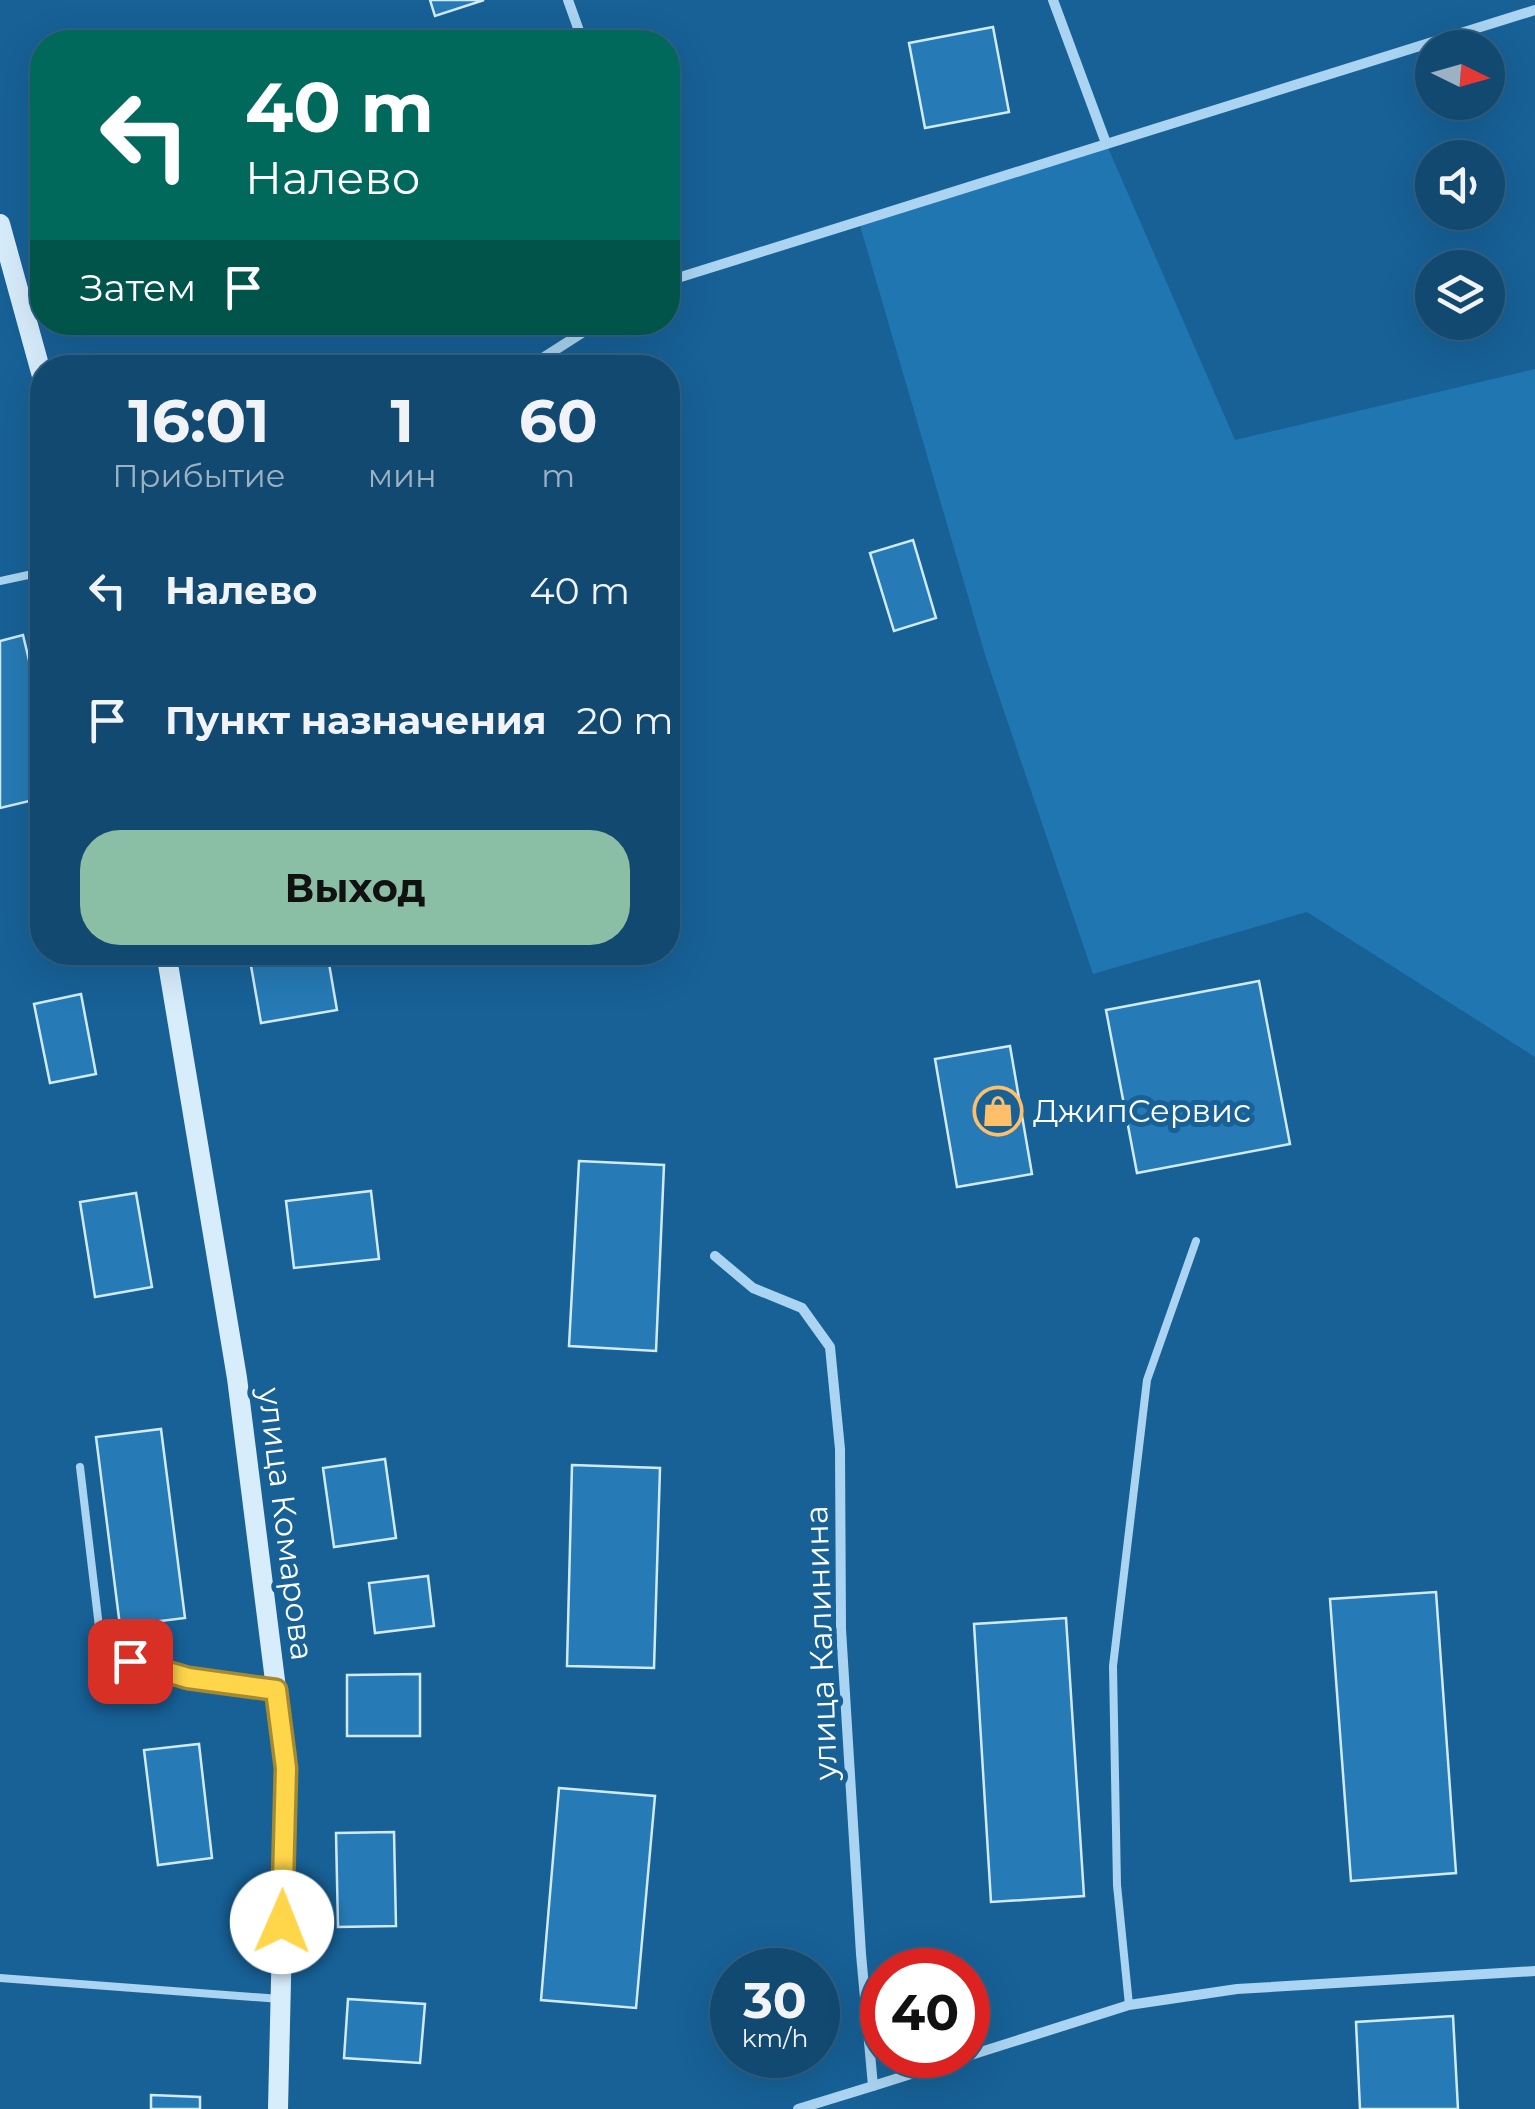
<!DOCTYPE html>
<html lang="ru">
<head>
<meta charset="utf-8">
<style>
  body { margin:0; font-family:Montserrat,sans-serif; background:#1e5379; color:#f1f3f6; height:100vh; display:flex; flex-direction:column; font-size:38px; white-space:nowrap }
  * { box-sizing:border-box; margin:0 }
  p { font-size:32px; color:#9cb2c3 }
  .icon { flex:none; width:55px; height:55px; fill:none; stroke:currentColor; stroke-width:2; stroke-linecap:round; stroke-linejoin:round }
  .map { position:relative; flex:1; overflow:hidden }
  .panel { position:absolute; left:30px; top:355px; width:650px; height:610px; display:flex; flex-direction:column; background:#114971; border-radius:40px; box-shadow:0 10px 40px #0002,0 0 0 2px #306184 }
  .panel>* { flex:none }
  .hud { position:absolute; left:30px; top:30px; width:650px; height:305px; border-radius:40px; box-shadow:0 10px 40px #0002,0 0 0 2px #306184; background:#00695c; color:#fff; overflow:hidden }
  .needle { width:65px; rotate:95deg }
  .tools { position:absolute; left:1415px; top:30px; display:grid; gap:20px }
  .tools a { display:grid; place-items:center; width:90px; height:90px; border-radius:50%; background:#114971; box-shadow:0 10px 40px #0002,0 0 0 2px #306184; font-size:50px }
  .speed { position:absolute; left:710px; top:1948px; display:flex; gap:20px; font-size:50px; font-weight:700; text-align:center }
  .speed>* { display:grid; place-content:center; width:130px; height:130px; border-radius:50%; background:#114971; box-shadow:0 10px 40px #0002,0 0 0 2px #306184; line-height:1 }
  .speed small { font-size:25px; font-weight:400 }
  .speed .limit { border:15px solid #d22; background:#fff; color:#111 }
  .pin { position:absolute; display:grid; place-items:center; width:85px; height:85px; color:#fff; margin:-42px; border-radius:20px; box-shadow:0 5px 15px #0006 }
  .me { position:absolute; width:110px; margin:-55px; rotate:1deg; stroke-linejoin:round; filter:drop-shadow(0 0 8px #0008) }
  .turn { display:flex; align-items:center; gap:35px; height:210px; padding:0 50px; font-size:45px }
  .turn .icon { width:130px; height:130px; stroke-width:2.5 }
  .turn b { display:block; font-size:70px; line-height:85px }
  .then { display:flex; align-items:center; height:95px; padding:0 50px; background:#0003; gap:20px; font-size:38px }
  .eta { display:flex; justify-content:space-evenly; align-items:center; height:170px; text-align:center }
  .eta b { font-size:60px; font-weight:700; line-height:70px }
  .action { display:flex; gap:20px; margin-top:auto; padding:20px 50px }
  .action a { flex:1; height:115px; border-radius:40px; background:#8abfa5; color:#111; font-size:40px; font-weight:700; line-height:115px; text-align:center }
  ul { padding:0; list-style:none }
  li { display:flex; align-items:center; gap:30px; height:130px; padding:0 50px }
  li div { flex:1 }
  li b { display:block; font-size:38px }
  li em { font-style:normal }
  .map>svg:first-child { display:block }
</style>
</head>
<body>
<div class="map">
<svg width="1535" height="2109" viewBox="0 0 1535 2109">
  <rect width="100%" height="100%" fill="#176197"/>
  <path fill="#2076b0" d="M1106 143 1235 440 1535 369V1057L1307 912 1093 974 986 658 859 222Z"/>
  <g fill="#267ab5" stroke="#d1ebfc" stroke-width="2.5">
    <path d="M430 0H484L435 16Z"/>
    <path d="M993 27 1009 112 925 128 909 43Z"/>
    <path d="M172 322H215L176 335Z"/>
    <path d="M913 540 936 618 894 631 870 553Z"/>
    <path d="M23 635 42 715V798L0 808V641Z"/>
    <path d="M297 952H327L337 1010 261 1023 250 960Z"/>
    <path d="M1259 981 1290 1144 1137 1173 1106 1010Z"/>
    <path d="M81 994 96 1074 50 1083 34 1004Z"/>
    <path d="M1010 1046 1032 1174 957 1187 935 1059Z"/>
    <path d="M579 1161 664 1165 656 1351 569 1346Z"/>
    <path d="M371 1191 379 1259 294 1268 286 1201Z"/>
    <path d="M136 1193 152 1287 95 1297 80 1202Z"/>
    <path d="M161 1429 185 1618 120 1626 96 1437Z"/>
    <path d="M385 1459 396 1538 334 1547 323 1468Z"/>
    <path d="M572 1465 660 1468 654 1668 567 1666Z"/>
    <path d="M428 1576 434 1626 375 1633 369 1583Z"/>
    <path d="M1436 1592 1456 1873 1351 1881 1330 1599Z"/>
    <path d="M1066 1618 1084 1896 991 1902 974 1624Z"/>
    <path d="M420 1674V1736H347V1675Z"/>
    <path d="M199 1744 212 1858 158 1865 144 1750Z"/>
    <path d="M559 1788 655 1796 636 2008 541 2000Z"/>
    <path d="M394 1832 396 1926 338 1927 336 1833Z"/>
    <path d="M348 1999 425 2004 420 2063 344 2058Z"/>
    <path d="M1453 2016 1458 2109H1360L1356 2022Z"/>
    <path d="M151 2095 200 2097V2109H151Z"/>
  </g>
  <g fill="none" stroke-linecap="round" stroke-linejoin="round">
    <g stroke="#aad4f1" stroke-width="8">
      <path d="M0 581 42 572"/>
      <path d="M80 1467 102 1652 188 1678 276 1691"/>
      <path d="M0 1978 280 1999"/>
      <path d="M1129 2005 1117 1885 1113 1666 1147 1380 1196 1241"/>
    </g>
    <g stroke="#aad4f1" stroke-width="10">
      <path d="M568 0 583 42"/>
      <path d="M1053 0 1106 143"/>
      <path d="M668 281 1535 10"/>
      <path d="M527 368 599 322"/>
      <path d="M715 1256 753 1288 802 1308 830 1347 840 1449 841 1629 861 1954 873 2086 1129 2005 1237 1989 1535 1971"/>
      <path d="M798 2109 873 2086"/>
    </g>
    <g stroke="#d8edfc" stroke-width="20">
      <path d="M0 224 42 376"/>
      <path d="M166 952 237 1378 286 1768 278 2109"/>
    </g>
  </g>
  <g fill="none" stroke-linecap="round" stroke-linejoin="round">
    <g stroke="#a68a30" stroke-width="25">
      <path id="route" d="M130 1661 188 1678 276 1690 286 1768 282 1922"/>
    </g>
    <use href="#route" stroke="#ffd54a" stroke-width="18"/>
  </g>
  <defs>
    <g id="shop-ring" transform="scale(2.5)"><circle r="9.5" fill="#176197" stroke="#ffbe6a" stroke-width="1.5"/><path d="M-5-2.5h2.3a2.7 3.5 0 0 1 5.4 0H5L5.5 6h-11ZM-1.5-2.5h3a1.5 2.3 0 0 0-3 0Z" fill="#ffbe6a"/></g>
  </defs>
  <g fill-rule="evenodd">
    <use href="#shop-ring" x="998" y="1111"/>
  </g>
  <g text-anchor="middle" stroke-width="10" stroke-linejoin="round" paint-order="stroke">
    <g font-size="32" fill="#fff" stroke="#176197" text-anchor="start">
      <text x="1033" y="1122">ДжипСервис</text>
    </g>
    <g font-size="32" fill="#fff" stroke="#176197">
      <text transform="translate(286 1524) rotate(83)" y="11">улица Комарова</text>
      <text transform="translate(821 1643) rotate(-92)" y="11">улица Калинина</text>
    </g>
  </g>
</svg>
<div class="tools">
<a><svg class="needle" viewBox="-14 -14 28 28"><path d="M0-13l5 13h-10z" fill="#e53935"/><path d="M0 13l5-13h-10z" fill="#9cb2c3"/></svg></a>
<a><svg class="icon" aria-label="sound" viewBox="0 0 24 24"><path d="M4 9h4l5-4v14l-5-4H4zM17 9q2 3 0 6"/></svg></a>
<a><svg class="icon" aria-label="layers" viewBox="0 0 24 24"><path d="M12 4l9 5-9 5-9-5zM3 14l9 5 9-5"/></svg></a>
</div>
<div class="speed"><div>30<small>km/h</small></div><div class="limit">40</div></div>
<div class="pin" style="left:130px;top:1661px;background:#d93025"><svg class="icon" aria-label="arrive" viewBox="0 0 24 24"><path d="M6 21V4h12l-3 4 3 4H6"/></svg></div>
<svg class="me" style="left:282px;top:1922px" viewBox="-20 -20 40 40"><circle r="19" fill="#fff"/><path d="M0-13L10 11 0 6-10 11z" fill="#ffd54a"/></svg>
<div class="hud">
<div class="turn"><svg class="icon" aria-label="left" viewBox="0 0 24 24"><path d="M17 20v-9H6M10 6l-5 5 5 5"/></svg><div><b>40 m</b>Налево</div></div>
<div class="then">Затем<svg class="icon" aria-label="arrive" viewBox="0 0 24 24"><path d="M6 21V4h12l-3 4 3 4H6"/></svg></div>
</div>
<section class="panel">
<div class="eta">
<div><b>16:01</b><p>Прибытие</p></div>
<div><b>1</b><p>мин</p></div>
<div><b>60</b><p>m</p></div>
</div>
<ul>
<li><svg class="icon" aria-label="left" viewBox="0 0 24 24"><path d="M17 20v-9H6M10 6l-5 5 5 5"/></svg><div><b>Налево</b></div><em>40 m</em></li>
<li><svg class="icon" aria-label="arrive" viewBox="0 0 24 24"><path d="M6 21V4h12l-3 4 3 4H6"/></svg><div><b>Пункт назначения</b></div><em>20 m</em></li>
</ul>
<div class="action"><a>Выход</a></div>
</section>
</div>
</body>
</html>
